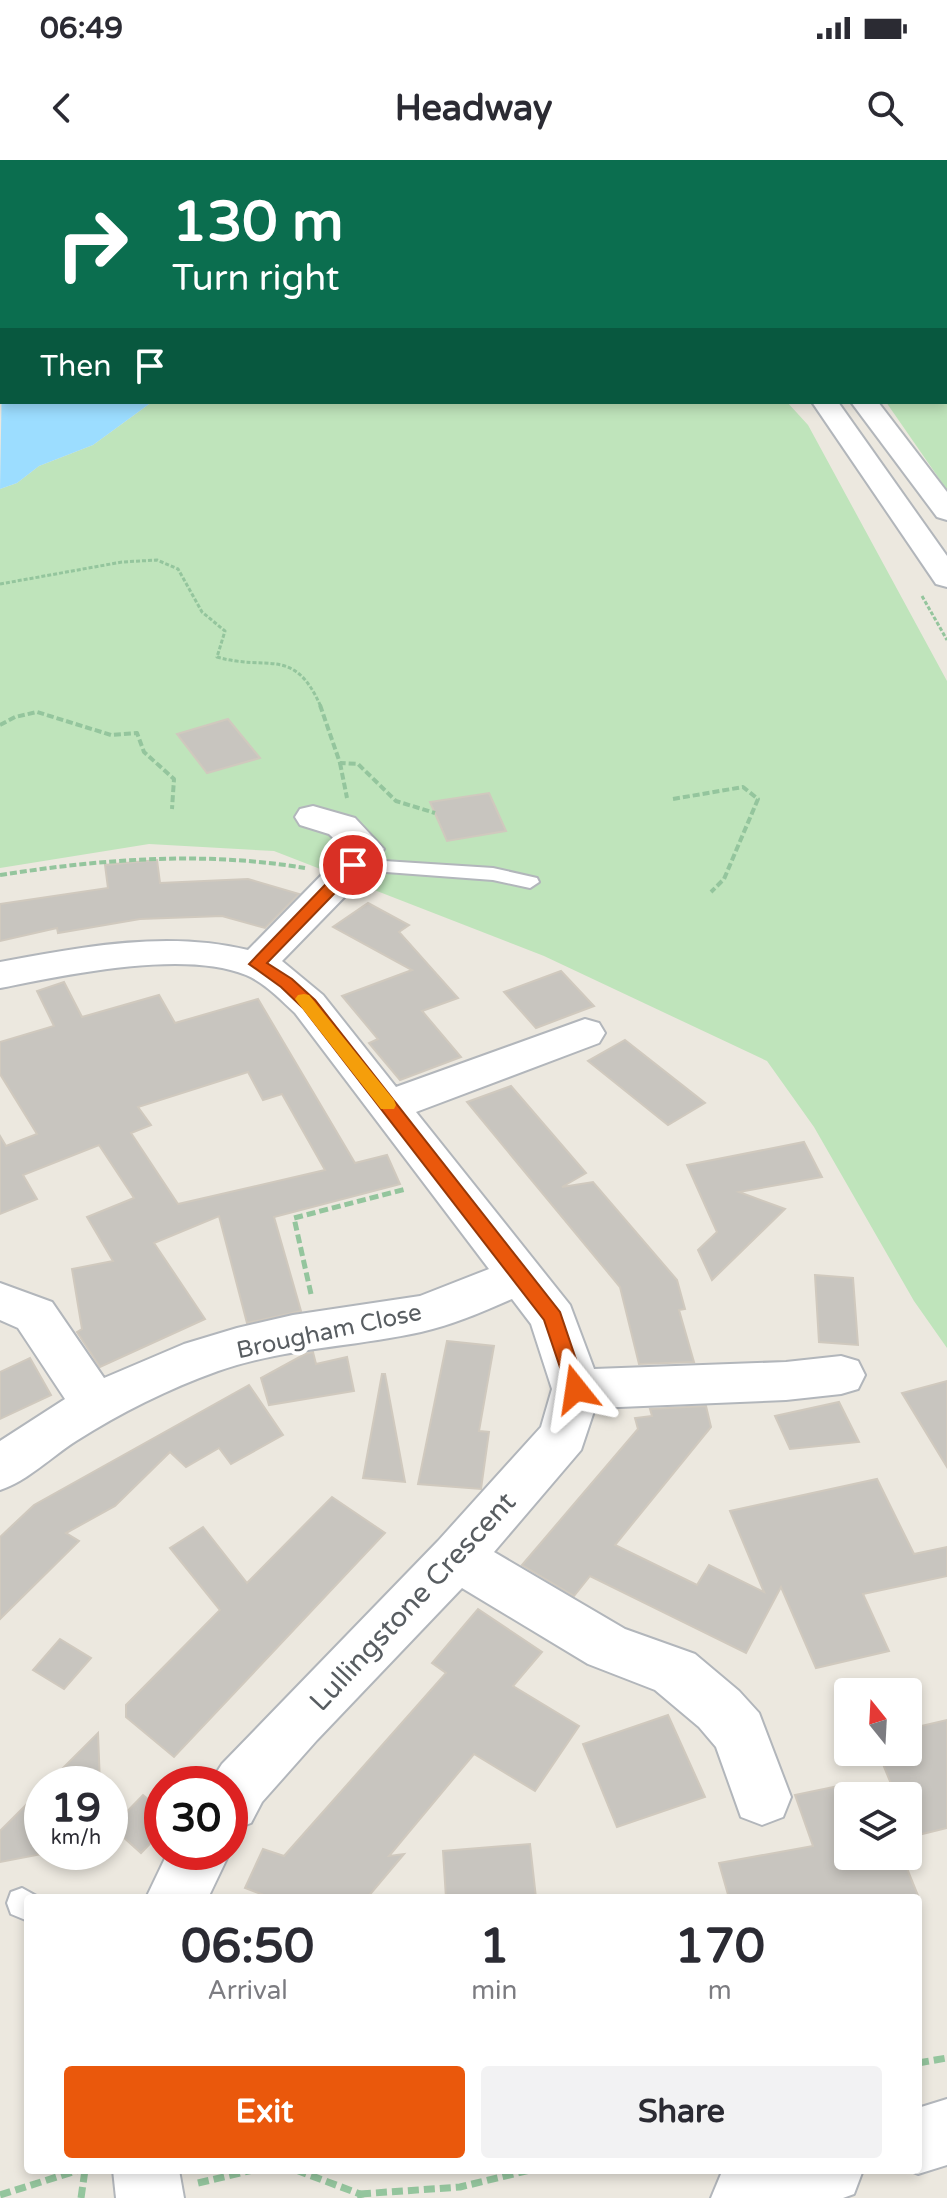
<!DOCTYPE html>
<html lang="en">
<head>
<meta charset="utf-8">
<style>
  body { margin:0; font-family:"Varela Round",sans-serif; background:#f2f2f3; color:#2b2b33; height:100vh; display:flex; flex-direction:column; font-size:30px; white-space:nowrap }
  * { box-sizing:border-box; margin:0 }
  p { font-size:26px; color:#7c7c81 }
  .icon { flex:none; width:44px; height:44px; fill:none; stroke:currentColor; stroke-width:2; stroke-linecap:round; stroke-linejoin:round }
  .map { position:relative; flex:1; overflow:hidden }
  .drawer { position:absolute; left:24px; top:1734px; width:898px; height:280px; display:flex; flex-direction:column; background:#fff; border-radius:8px; box-shadow:0 4px 12px #0003 }
  .drawer>* { flex:none }
  .top-card { position:absolute; left:0px; top:0px; width:948px; height:244px; box-shadow:0 4px 12px #0003; background:#0b6e4f; color:#fff; overflow:hidden }
  .needle { width:52px; rotate:342deg }
  .controls { position:absolute; left:834px; top:1518px; display:grid; gap:16px }
  .controls a { display:grid; place-items:center; width:88px; height:88px; border-radius:8px; background:#fff; box-shadow:0 4px 12px #0003; font-size:40px }
  .speed { position:absolute; left:24px; top:1606px; display:flex; gap:16px; font-size:40px; font-weight:700; text-align:center }
  .speed>* { display:grid; place-content:center; width:104px; height:104px; border-radius:50%; background:#fff; box-shadow:0 4px 12px #0003; line-height:1 }
  .speed small { font-size:20px; font-weight:400 }
  .speed .limit { border:12px solid #d22; background:#fff; color:#111 }
  .pin { position:absolute; display:grid; place-items:center; width:68px; height:68px; color:#fff; margin:-34px; border:4px solid #fff; border-radius:50%; box-shadow:0 2px 8px #0007 }
  .me { position:absolute; width:88px; margin:-44px; rotate:345deg; stroke-linejoin:round; filter:drop-shadow(0 0 6px #0008) }
  .turn { display:flex; align-items:center; gap:28px; height:168px; padding:0 40px; font-size:36px }
  .turn .icon { width:104px; height:104px; stroke-width:2.5 }
  .turn b { display:block; font-size:56px; line-height:68px }
  .then { display:flex; align-items:center; height:76px; padding:0 40px; background:#0003; gap:16px; font-size:30px }
  .eta { display:flex; justify-content:space-evenly; align-items:center; height:136px; text-align:center }
  .eta b { font-size:48px; font-weight:700; line-height:56px }
  .button { display:flex; gap:16px; margin-top:auto; padding:16px 40px }
  .button a { flex:1; height:92px; border-radius:8px; background:#ea580c; color:#fff; font-size:32px; font-weight:700; line-height:92px; text-align:center }
  .button a+a { background:#f2f2f3; color:#2b2b33 }
  .status { display:flex; justify-content:space-between; align-items:center; height:56px; padding:0 40px; background:#fff; direction:ltr }
  .status svg { height:22px; fill:currentColor }
  header { display:flex; justify-content:space-between; align-items:center; height:104px; padding:0 40px; background:#fff; font-size:36px; font-weight:700 }
  .map>svg:first-child { display:block }
</style>
</head>
<body>
<div class="status"><b>06:49</b><svg viewBox="0 0 49 12"><path d="M0 12V9h3v3zM5 12V6h3v6zM10 12V3h3v9zM15 12V0h3v12zM26 1h20v11H26zM47 4h2v5h-2z"/></svg></div>
<header><svg class="icon" aria-label="back" viewBox="0 0 24 24"><path d="M15 5l-7 7 7 7"/></svg>Headway<svg class="icon" aria-label="search" viewBox="0 0 24 24"><circle cx="10" cy="10" r="6"/><path d="M15 15l6 6"/></svg></header>
<div class="map">
<svg width="947" height="2038" viewBox="0 0 947 2038">
  <rect width="100%" height="100%" fill="#ece8df"/>
  <g fill="#bfe4bb">
    <path d="M0 0H268L2 2V86Z"/>
    <path d="M645 0H947V330L886 242H946V2Z"/>
    <path d="M152 242H787L808 265 947 521V1188L914 1141 814 967 767 901 544 796 274 691 149 684 0 708V329L17 323 39 306 93 285Z"/>
  </g>
  <path fill="#9cddff" d="M2 216V242H152L93 285 39 306 17 323 0 329Z"/>
  <g fill="none" stroke-linecap="round" stroke-linejoin="round">
    <g fill="#9cddff" fill-rule="evenodd">
      <rect x="946" y="16" width="1" height="4"/>
      <rect x="946" y="132" width="1" height="5"/>
    </g>
  </g>
  <g fill="#c8c5bf" stroke="#d0c9be" stroke-width="2" fill-rule="evenodd">
    <path d="M228 559 260 598 207 613 177 574Z"/>
    <path d="M489 633 506 671 447 681 430 642Z"/>
    <path d="M157 700 160 723 248 719 299 734 265 768 222 756 140 759 58 773 57 768 0 781V744L108 728 105 705Z"/>
    <path d="M368 743 409 765 399 772 458 838 422 851 461 897 400 920 369 883 378 879 342 836 412 810 333 767Z"/>
    <path d="M561 811 594 846 536 868 504 832Z"/>
    <path d="M64 822 82 857 159 835 175 863 258 839 355 1003 387 995 400 1024 274 1057 301 1151 247 1163 219 1056 154 1083 205 1159 100 1207 77 1172 82 1169 72 1109 113 1101 87 1057 134 1038 99 985 23 1015 37 1039 0 1054V976L6 986 37 974 0 914V882L54 866 37 831ZM248 912 263 940 282 934 325 1010 178 1044 131 973 151 965 138 947Z"/>
    <path d="M625 880 705 943 668 965 588 901Z"/>
    <path d="M511 926 586 1013 562 1027 593 1022 677 1120 685 1149 679 1150 694 1202 639 1204 620 1127 467 942Z"/>
    <path d="M804 982 822 1017 739 1032 785 1049 712 1120 698 1090 717 1072 687 1005Z"/>
    <path d="M815 1115 853 1118 858 1185 819 1182Z"/>
    <path d="M447 1181 494 1186 479 1271 489 1272 481 1329 418 1324Z"/>
    <path d="M313 1192 316 1204 347 1197 354 1231 269 1245 261 1218 305 1194Z"/>
    <path d="M30 1198 51 1235 0 1259V1212Z"/>
    <path d="M382 1214H385L405 1322 363 1318Z"/>
    <path d="M947 1221V1307L902 1233Z"/>
    <path d="M249 1225 283 1275 231 1304 219 1288 186 1307 170 1292 115 1346 66 1373 79 1381 0 1459V1377L34 1345Z"/>
    <path d="M839 1242 859 1282 790 1289 775 1256Z"/>
    <path d="M706 1246 711 1267 615 1385 697 1425 709 1405 764 1432 730 1351 877 1319 914 1394 947 1387V1416L863 1434 889 1491 816 1508 781 1427 746 1493 590 1416 574 1436 522 1405 638 1269 635 1258 652 1256 650 1249Z"/>
    <path d="M332 1337 385 1373 174 1597 126 1557V1545L220 1450 170 1388 203 1367 247 1423Z"/>
    <path d="M478 1449 542 1492 513 1526 579 1566 535 1631 474 1594 389 1696 404 1694 367 1738H272L245 1728 263 1689 284 1696 446 1513 432 1503Z"/>
    <path d="M60 1479 91 1498 64 1529 33 1510Z"/>
    <path d="M668 1555 705 1637 617 1667 583 1584Z"/>
    <path d="M947 1560V1668L914 1676 908 1663V1636H896L878 1592H908V1569Z"/>
    <path d="M98 1573 100 1624H47Z"/>
    <path d="M848 1624V1696H902L919 1738H729L719 1703 813 1686 795 1635Z"/>
    <path d="M42 1629V1694L0 1702V1671Z"/>
    <path d="M143 1635 162 1651V1671L141 1693 112 1667Z"/>
    <path d="M530 1684 536 1738H446L443 1691Z"/>
  </g>
  <g fill="none" stroke-linecap="round" stroke-linejoin="round">
    <g stroke="#b2b6bb" stroke-width="4">
      <g id="service">
        <path d="M353 699 493 708 537 718 539 722 530 728 493 720 346 709 344 705Z"/>
        <path d="M22 1728 40 1738H28V1761L11 1754 7 1743 11 1732Z"/>
      </g>
    </g>
    <g stroke="#b2b6bb" stroke-width="4">
      <g id="minor">
        <path d="M313 646 355 658 384 689 357 724 282 801 323 835 396 927 585 859 599 863 605 873 599 883 416 952 570 1145 594 1209 786 1202 841 1196 858 1201 865 1215 858 1229 841 1234 786 1240 595 1248 581 1290 494 1392 625 1469 695 1494 739 1531 759 1553 791 1637 783 1657 762 1665 741 1657 716 1587 699 1567 655 1530 588 1504 462 1428 317 1580 262 1642 251 1663 230 1671V1624H209L222 1604 438 1381 541 1267 552 1229 531 1164 512 1139C482 1152 453 1165 421 1172 353 1187 283 1188 218 1211 168 1229 120 1253 76 1281 51 1297 29 1320 0 1330V1281L65 1239 18 1168 0 1160V1123L52 1142 104 1218 184 1184 237 1168 293 1155 420 1136 489 1109 295 853C280 839 265 823 246 815 184 789 65 815 0 828V802C81 787 167 770 248 790L346 690 329 674 300 665 295 657 300 649Z"/>
        <path d="M168 1692H230L208 1738H146Z"/>
        <path d="M113 2010H179L184 2038H116Z"/>
      </g>
    </g>
    <g stroke="#b2b6bb" stroke-width="4">
      <g id="tertiary">
        <path d="M585 0H606L607 2H586Z"/>
        <path d="M618 0H639L640 2H619Z"/>
        <path d="M812 242H838L947 396V427L936 424Z"/>
        <path d="M851 242H878L947 332V360L937 357Z"/>
        <path d="M947 1939V2005L918 2014 908 2010H918V1948Z"/>
        <path d="M731 2010H863L854 2034 843 2038H711L721 2014Z"/>
      </g>
    </g>
    <g stroke="#94c59d" stroke-width="3" stroke-dasharray="4 2" stroke-linecap="butt">
      <path d="M241 0 252 2"/>
      <path d="M276 2 280 0"/>
      <path d="M0 424 122 402 157 400 178 409 202 452 225 471 217 497C268 512 294 485 321 547"/>
      <path d="M922 436 947 480"/>
    </g>
    <g stroke="#94c59d" stroke-width="4" stroke-dasharray="7 3" stroke-linecap="butt">
      <path d="M320 545 340 603 358 604 396 641 435 653"/>
      <path d="M0 565 15 557 37 552 111 575 137 573 144 592 174 619 172 649"/>
      <path d="M340 603 347 638"/>
      <path d="M673 639 743 627 758 639 724 719 711 732"/>
      <path d="M0 715C103 699 202 691 305 708"/>
    </g>
    <path stroke="#94c59d" stroke-width="5" stroke-dasharray="9 4" stroke-linecap="butt" d="M311 1134 294 1058 406 1029"/>
    <g stroke="#94c59d" stroke-width="7" stroke-dasharray="11 5" stroke-linecap="butt">
      <path d="M918 1903 947 1898"/>
      <path d="M296 2010 360 2034 361 2038"/>
      <path d="M198 2023 253 2010"/>
      <path d="M360 2034 460 2027 530 2010"/>
      <path d="M0 2035 79 2010"/>
      <path d="M81 2038 85 2010"/>
    </g>
    <use href="#service" fill="#fff" fill-rule="evenodd"/>
    <use href="#minor" fill="#fff" fill-rule="evenodd"/>
    <use href="#tertiary" fill="#fff" fill-rule="evenodd"/>
  </g>
  <path fill="#ea580c" stroke="#983908" stroke-width="2" d="M353 701 358 702V709L267 803 292 819 315 840 560 1152 586 1229 583 1234H569L544 1160 303 848 281 827 249 804 347 702Z"/>
  <path fill="#f59e0b" d="M304 834 309 835 394 940 396 945 394 949H381L298 843 295 839 298 835Z"/>
  <g text-anchor="middle" stroke-width="8" stroke-linejoin="round" paint-order="stroke">
    <g font-size="24" fill="#585d61" stroke="#fff">
      <text transform="translate(329 1171) rotate(-12)" y="8">Brougham Close</text>
    </g>
    <g font-size="28" fill="#585d61" stroke="#fff">
      <text transform="translate(412 1441) rotate(-47)" y="10">Lullingstone Crescent</text>
    </g>
  </g>
</svg>
<div class="controls">
<a><svg class="needle" viewBox="-14 -14 28 28"><path d="M0-13l5 13h-10z" fill="#e53935"/><path d="M0 13l5-13h-10z" fill="#7c7c81"/></svg></a>
<a><svg class="icon" aria-label="layers" viewBox="0 0 24 24"><path d="M12 4l9 5-9 5-9-5zM3 14l9 5 9-5"/></svg></a>
</div>
<div class="speed"><div>19<small>km/h</small></div><div class="limit">30</div></div>
<div class="pin" style="left:353px;top:705px;background:#d93025"><svg class="icon" aria-label="arrive" viewBox="0 0 24 24"><path d="M6 21V4h12l-3 4 3 4H6"/></svg></div>
<svg class="me" style="left:576px;top:1229px" viewBox="-20 -20 40 40"><path d="M0-17L14 15 0 8-14 15z" fill="#ea580c" stroke="#fff" stroke-width="4"/></svg>
<div class="top-card">
<div class="turn"><svg class="icon" aria-label="right" viewBox="0 0 24 24"><path d="M7 20v-9h11M14 6l5 5-5 5"/></svg><div><b>130 m</b>Turn right</div></div>
<div class="then">Then<svg class="icon" aria-label="arrive" viewBox="0 0 24 24"><path d="M6 21V4h12l-3 4 3 4H6"/></svg></div>
</div>
<section class="drawer">
<div class="eta">
<div><b>06:50</b><p>Arrival</p></div>
<div><b>1</b><p>min</p></div>
<div><b>170</b><p>m</p></div>
</div>
<div class="button"><a>Exit</a><a>Share</a></div>
</section>
</div>
</body>
</html>
